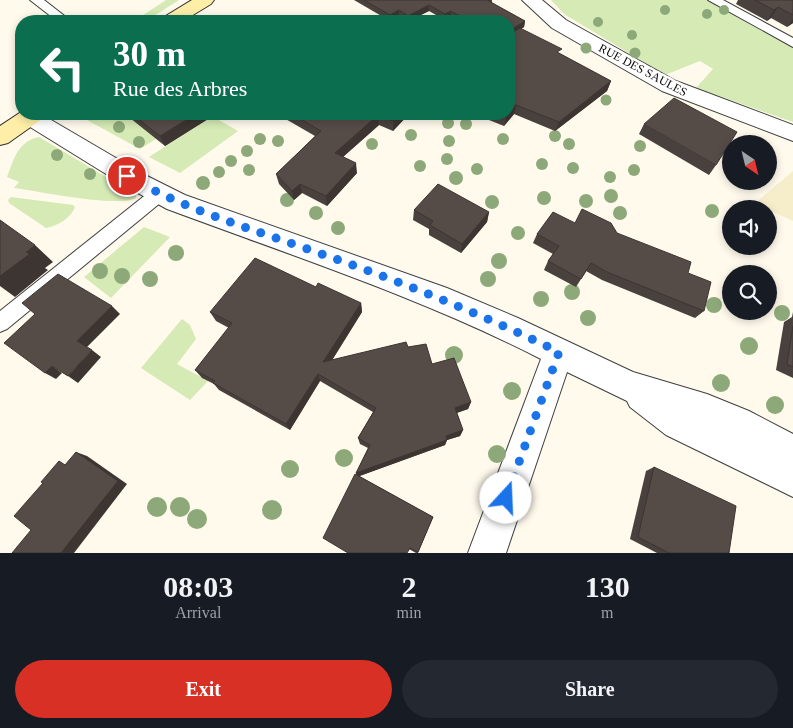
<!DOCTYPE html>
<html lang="en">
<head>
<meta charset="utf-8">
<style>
  body { margin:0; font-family:"Times New Roman",serif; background:#242831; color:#f1f3f6; height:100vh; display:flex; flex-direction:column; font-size:19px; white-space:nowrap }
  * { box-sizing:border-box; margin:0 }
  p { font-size:16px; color:#9ea1a6 }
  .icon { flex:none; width:28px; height:28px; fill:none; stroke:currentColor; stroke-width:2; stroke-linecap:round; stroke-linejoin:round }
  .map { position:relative; height:553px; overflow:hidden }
  .sheet { display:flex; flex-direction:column; background:#171b24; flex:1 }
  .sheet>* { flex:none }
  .banner { position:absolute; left:15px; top:15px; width:500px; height:105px; border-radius:20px; box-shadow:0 2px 8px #0003; background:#0b6e4f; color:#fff; overflow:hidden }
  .needle { width:32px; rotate:145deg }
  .buttons { position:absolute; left:722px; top:135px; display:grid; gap:10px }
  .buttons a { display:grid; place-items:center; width:55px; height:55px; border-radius:50%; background:#171b24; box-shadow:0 2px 8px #0003; font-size:25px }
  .pin { position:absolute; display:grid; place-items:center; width:42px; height:42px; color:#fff; margin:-21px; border:2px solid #fff; border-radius:50%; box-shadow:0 1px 5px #0007 }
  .me { position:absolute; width:55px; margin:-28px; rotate:20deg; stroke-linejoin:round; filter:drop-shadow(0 0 4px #0008) }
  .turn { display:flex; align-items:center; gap:18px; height:105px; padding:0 15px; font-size:22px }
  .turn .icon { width:65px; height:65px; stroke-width:2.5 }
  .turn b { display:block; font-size:35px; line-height:42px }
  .eta { display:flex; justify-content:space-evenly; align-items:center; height:85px; text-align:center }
  .eta b { font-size:30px; font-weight:600; line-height:35px }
  .action { display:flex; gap:10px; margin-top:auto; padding:10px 15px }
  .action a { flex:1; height:58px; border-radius:30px; background:#d93025; color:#fff; font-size:20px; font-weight:600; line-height:58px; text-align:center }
  .action a+a { background:#242831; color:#f1f3f6 }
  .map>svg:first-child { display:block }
</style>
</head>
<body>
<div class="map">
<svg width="793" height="553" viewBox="0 0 793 553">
  <rect width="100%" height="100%" fill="#fffaec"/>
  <path fill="#f6eecb" d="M793 171V221L769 210V209L754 204Z"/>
  <g fill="#d5eab5">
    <path d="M166 0H179L146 21H134Z"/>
    <path d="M551 0H706L793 48V122L696 88 713 69 700 61 665 75 564 14Z"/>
    <path d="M76 114H125L164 134 140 149Z"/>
    <path d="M212 116 238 131 180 173 149 157Z"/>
    <path d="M39 137 136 195V198C117 208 38 191 14 188L19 182 7 177C14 159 18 141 39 137Z"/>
    <path d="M11 197 73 205 75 207C71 218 57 226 46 228L9 203 8 200Z"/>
    <path d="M144 227 170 237 111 298 84 277Z"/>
    <path d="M182 319 190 325 196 339 177 364 208 381 190 400 141 368Z"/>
  </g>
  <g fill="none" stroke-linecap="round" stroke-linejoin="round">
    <g stroke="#3f3f3f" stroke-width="2">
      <g id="service">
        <path d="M30 0H44L71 21H57Z"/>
        <path d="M708 0H723L793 38V47Z"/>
        <path d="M159 188 165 189 167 194 165 199 7 329 0 332V311L153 189Z"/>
      </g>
    </g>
    <g stroke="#3f3f3f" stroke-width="2">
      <g id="minor">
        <path d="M522 0H542L566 20 676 81 793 125V141L662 91 552 28Z"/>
        <path d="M21 113 41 114 145 175 185 195 447 288 518 318 633 372 707 394 749 411 793 434V497L666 435 630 407 627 401 567 372 506 553H468L541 359C422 298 293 256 167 209L127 187 22 122 19 117Z"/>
      </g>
    </g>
    <g stroke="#2e2e2e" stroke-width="2">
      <g id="secondary">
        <path d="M192 0H214L211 4 183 21H162L164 17Z"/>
        <path d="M21 112V114H45L42 119 8 143 0 145V126Z"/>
      </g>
    </g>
    <use href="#service" fill="#fff" fill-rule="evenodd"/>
    <use href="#minor" fill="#fff" fill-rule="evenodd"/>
    <use href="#secondary" fill="#ffeea7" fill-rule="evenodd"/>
  </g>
  <g fill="#8ea979">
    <circle cx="665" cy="10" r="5"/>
    <circle cx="724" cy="10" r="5"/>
    <circle cx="707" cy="14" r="5"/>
    <circle cx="598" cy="22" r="5"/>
    <circle cx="632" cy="35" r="5"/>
    <circle cx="586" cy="48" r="5.5"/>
    <circle cx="635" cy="53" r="5.5"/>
    <circle cx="606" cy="100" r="5.5"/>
    <circle cx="448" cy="123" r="6"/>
    <circle cx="466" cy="124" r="6"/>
    <circle cx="119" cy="127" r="6"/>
    <circle cx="411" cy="135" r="6"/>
    <circle cx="555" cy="136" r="6"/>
    <circle cx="260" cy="139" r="6"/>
    <circle cx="503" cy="139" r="6"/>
    <circle cx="278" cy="141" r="6"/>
    <circle cx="449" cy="141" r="6"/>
    <circle cx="139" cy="142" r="6"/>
    <circle cx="372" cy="144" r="6"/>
    <circle cx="569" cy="144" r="6"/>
    <circle cx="640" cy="146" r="6"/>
    <circle cx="247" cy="151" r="6"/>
    <circle cx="57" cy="155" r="6"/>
    <circle cx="447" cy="159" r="6"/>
    <circle cx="231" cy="161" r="6"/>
    <circle cx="542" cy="164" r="6"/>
    <circle cx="420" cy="166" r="6"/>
    <circle cx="573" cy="168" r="6"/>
    <circle cx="477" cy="169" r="6"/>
    <circle cx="249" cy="170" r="6"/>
    <circle cx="634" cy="170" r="6"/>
    <circle cx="219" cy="172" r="6"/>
    <circle cx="90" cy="174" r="6"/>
    <circle cx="610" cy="177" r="6"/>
    <circle cx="456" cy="178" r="7"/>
    <circle cx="203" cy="183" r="7"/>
    <circle cx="611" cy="196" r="7"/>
    <circle cx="544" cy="198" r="7"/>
    <circle cx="287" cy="200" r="7"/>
    <circle cx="586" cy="201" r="7"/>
    <circle cx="492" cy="202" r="7"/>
    <circle cx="712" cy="211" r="7"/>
    <circle cx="316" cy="213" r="7"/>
    <circle cx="620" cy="213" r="7"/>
    <circle cx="338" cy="228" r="7"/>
    <circle cx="518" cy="233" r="7"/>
    <circle cx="176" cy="253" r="8"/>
    <circle cx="499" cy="261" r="8"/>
    <circle cx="100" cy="271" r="8"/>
    <circle cx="122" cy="276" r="8"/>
    <circle cx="150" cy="279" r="8"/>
    <circle cx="488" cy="279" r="8"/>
    <circle cx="572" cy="292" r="8"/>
    <circle cx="541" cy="299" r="8"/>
    <circle cx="714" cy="305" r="8"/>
    <circle cx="782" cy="313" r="8"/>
    <circle cx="588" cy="318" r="8"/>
    <circle cx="749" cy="346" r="9"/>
    <circle cx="454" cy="355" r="9"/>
    <circle cx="721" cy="383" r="9"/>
    <circle cx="512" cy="391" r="9"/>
    <circle cx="775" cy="405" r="9"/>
    <circle cx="497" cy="454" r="9"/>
    <circle cx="344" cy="458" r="9"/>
    <circle cx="290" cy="469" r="9"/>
    <circle cx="157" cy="507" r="10"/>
    <circle cx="180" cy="507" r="10"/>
    <circle cx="272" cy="510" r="10"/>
    <circle cx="197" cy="519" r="10"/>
  </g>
  <g fill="#49413e">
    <path d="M354 0H492V3L525 21 524 27 521 29 560 54 611 81 607 91 555 131 514 114 504 126 474 114H509V21H457L450 18 445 20 429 11 409 21H407L399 16 390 21Z"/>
    <path d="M738 0H793V23L787 27 771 18 767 21 736 4Z"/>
    <path d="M125 114H216L165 146Z"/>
    <path d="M277 114H409L393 131 379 125 343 157 357 173 327 206 302 193 294 200 279 184 276 174 315 136Z"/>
    <path d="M644 124 716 165 709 175 639 134Z"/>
    <path d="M414 210 489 212 487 222 461 253 429 235V229L413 220Z"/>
    <path d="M575 223 617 233 688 273 704 311 695 318 602 280 586 271 576 287 544 270 548 261 553 254 533 243 537 234Z"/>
    <path d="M316 287 361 303 362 312 332 360 408 347 432 364 471 402 468 409 457 413 463 430 460 436 447 440 445 445 359 476 433 517 418 553H416L409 549 357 475 356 473 368 448 360 444 358 438 373 412 320 381 290 430 219 390 214 384 202 378 195 370 229 328 216 321 210 312Z"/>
    <path d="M793 312V378L776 370 784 322 792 317Z"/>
    <path d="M654 467 729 553H657L630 539 646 471Z"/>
  </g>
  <g fill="#3c3532">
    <path d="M429 5V11L408 21V16Z"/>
    <path d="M778 7 771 18 767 21 774 10Z"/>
    <path d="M399 10V16L390 21V15Z"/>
    <path d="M451 11 450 18 445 20V14Z"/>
    <path d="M793 19V23L787 27Z"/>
    <path d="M525 21 524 27 509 36V31Z"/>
    <path d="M611 81 607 91 555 131 559 122Z"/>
    <path d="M516 105 514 114 504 126 506 117Z"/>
    <path d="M196 114H216L165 146 160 136Z"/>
    <path d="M399 114H409L393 131V121Z"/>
    <path d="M378 115 379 125 336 163 335 153Z"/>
    <path d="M356 163 357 173 327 206 326 196Z"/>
    <path d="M300 184 302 193 294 200 292 191Z"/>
    <path d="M489 212 487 222 461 253 462 244Z"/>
    <path d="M35 245 53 262 45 268 48 270 15 297 0 286V276L26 252Z"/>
    <path d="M361 303 362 312 326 370 323 362Z"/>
    <path d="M112 306 120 314 86 348 77 341Z"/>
    <path d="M92 350 101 357 78 383 68 376Z"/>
    <path d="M52 366 62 373 56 379 45 373Z"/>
    <path d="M318 374 320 381 290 430 286 424Z"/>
    <path d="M471 402 468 409 453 414 455 408Z"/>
    <path d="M463 430 460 436 447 440 445 445 357 477 356 473 446 436Z"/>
    <path d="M76 452 87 456 127 484 74 553H61Z"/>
  </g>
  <g fill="#554c48" stroke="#3c3532">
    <path d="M364 0H487L525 21 509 31V21H468L451 11 445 14 429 5 408 16 399 10 390 15Z"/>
    <path d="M755 0H793V15L778 7 774 10Z"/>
    <path d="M520 28 562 49 557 52 611 81 559 122 516 105 506 117 497 114H509V35Z"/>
    <path d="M674 98 737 132 716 165 644 124Z"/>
    <path d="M132 114H196L160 136Z"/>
    <path d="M292 114H399L393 121 378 115 335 153 356 163 326 196 300 184 292 191 276 174 321 131Z"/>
    <path d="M438 184 489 212 462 244 430 225 433 221 414 210Z"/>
    <path d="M582 209 611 223 617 233 691 262 688 273 711 282 704 311 607 272 591 263 581 279 548 261 559 246 537 234 553 212 575 223Z"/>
    <path d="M0 220 35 245 26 252 30 254 0 276Z"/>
    <path d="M255 258 316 287 318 283 361 303 323 362 406 342 408 347 426 344 432 364 454 358 471 402 455 408 463 430 446 436 447 440 356 473 370 445 358 438 376 408 318 374 286 424 213 383 215 381 195 370 232 323 210 312Z"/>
    <path d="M58 274 112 306 77 341 92 350 68 376 52 366 45 373 4 343 35 314 22 303Z"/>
    <path d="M793 326V367L787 364Z"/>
    <path d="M76 452 118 481 61 553H12L31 530 14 516 43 483 41 482 59 461 65 465Z"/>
    <path d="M654 467 736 506 729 553H669L638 537Z"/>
    <path d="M355 474 433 517 418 552 410 548 407 553H348L323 538Z"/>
  </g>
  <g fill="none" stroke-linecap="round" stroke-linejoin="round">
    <path stroke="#1a73e8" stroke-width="9" stroke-dasharray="0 16.2" d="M127 176C186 210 249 228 313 251 397 280 479 313 559 352L506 498"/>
  </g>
  <g text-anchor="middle" stroke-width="5" stroke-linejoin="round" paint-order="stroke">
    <g font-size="12" fill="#0c0c0c" stroke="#fff">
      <text transform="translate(643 70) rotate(28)" y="4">RUE DES SAULES</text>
    </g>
  </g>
</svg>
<div class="buttons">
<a><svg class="needle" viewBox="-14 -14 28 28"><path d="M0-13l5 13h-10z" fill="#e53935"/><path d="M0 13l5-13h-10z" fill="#9ea1a6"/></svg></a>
<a><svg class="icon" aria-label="sound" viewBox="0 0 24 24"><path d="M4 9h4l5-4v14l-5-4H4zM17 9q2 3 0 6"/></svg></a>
<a><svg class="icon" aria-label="search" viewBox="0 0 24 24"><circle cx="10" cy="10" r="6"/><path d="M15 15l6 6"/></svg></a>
</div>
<div class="pin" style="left:127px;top:176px;background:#d93025"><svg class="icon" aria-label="arrive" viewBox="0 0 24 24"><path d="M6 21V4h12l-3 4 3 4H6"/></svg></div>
<svg class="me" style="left:506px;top:498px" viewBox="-20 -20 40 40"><circle r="19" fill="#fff"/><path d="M0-13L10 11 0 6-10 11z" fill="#1a73e8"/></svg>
<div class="banner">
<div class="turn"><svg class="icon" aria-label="left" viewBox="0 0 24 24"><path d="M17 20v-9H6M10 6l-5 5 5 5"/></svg><div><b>30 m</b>Rue des Arbres</div></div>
</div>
</div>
<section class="sheet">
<div class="eta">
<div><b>08:03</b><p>Arrival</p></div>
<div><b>2</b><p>min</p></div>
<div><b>130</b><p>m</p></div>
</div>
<div class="action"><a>Exit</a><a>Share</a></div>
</section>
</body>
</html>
